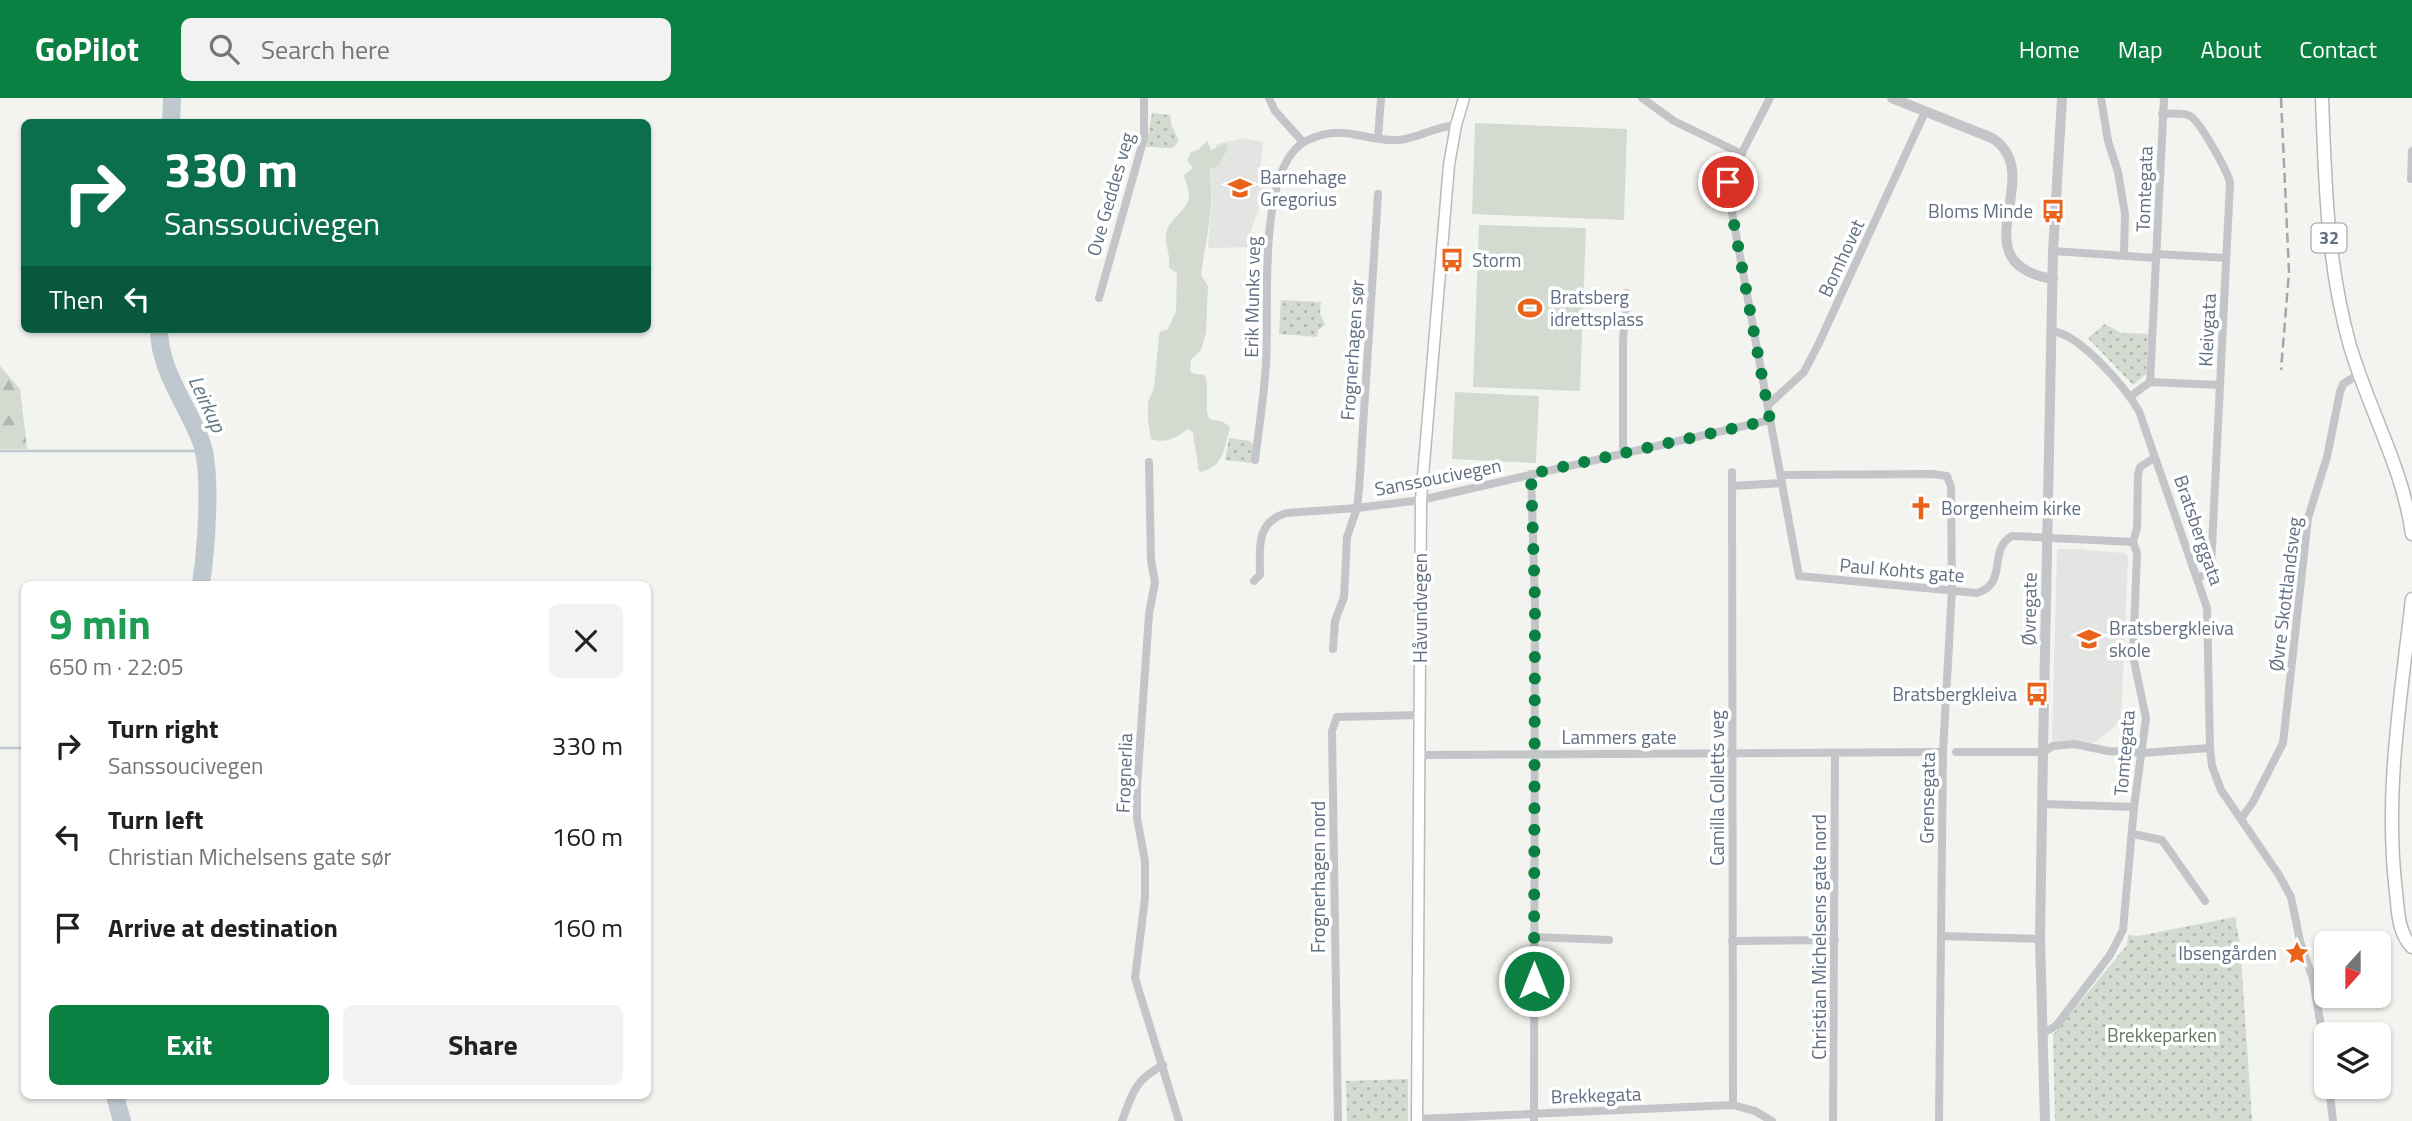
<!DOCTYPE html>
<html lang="en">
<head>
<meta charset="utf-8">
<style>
  body { margin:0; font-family:"Titillium Web",sans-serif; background:#f2f2f2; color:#202124; height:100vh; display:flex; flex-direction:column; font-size:26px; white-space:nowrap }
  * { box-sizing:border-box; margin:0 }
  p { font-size:23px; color:#757577 }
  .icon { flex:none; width:38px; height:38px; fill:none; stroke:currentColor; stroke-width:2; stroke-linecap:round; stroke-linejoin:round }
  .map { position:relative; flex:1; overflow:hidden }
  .details { position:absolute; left:21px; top:483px; width:630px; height:518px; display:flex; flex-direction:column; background:#fff; border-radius:10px; box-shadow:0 2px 5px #0004 }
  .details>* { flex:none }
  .guide { position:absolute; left:21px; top:21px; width:630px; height:214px; border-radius:10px; box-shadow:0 2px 5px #0004; background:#0b6e4f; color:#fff; overflow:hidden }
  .needle { width:46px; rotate:201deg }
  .fabs { position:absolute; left:2314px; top:833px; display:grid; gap:14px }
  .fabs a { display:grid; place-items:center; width:77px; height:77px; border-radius:10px; background:#fff; box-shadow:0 2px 5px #0004; font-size:35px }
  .pin { position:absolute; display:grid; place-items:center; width:60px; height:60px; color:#fff; margin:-30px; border:4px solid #fff; border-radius:50%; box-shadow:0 2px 7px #0007 }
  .me { position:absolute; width:77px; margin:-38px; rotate:0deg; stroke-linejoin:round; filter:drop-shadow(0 0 5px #0008) }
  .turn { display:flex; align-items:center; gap:24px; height:147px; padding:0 28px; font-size:32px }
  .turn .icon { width:91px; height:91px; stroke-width:2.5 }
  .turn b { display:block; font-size:49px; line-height:60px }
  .then { display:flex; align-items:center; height:66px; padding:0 28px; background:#0003; gap:14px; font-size:26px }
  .round { display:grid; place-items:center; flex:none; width:74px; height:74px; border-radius:10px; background:#f2f2f2 }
  .head { display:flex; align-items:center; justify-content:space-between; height:119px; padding:0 28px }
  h1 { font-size:42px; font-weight:700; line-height:52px; color:#1e9e55 }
  .cta { display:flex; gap:14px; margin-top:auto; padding:14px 28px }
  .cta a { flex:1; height:80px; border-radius:10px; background:#0b8043; color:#fff; font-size:28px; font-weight:700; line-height:80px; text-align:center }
  .cta a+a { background:#f2f2f2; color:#202124 }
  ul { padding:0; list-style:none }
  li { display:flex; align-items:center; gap:21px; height:91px; padding:0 28px }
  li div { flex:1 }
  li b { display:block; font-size:26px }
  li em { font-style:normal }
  header { display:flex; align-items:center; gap:42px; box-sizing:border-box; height:98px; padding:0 35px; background:#0b8043; color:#fff }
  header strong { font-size:33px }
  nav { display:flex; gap:38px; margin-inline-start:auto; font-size:24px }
  .search { width:490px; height:63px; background:#f2f2f2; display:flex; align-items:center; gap:18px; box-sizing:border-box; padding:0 24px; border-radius:10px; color:#757577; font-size:26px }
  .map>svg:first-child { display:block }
</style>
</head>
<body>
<header>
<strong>GoPilot</strong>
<div class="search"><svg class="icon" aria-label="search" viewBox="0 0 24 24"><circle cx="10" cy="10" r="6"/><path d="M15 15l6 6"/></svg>Search here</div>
<nav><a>Home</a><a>Map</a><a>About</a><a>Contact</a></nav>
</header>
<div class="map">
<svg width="2412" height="1023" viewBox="0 0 2412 1023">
  <defs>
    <pattern id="forest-firs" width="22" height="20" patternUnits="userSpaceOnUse" patternTransform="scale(1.75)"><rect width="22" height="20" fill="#d3dbd0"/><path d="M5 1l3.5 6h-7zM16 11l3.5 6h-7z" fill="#afb6ae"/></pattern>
    <pattern id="park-dots" width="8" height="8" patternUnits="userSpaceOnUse" patternTransform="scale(1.75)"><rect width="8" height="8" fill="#d3dbd0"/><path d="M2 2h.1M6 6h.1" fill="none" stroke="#afb6ae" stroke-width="1.8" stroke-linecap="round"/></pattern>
  </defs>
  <rect width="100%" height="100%" fill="#f3f4ef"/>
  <g fill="#e4e4e3">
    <path d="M1243 40 1263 44 1260 71 1274 72 1266 106 1261 105 1252 130 1251 142 1257 145 1258 149 1208 150 1212 101 1210 83 1217 46Z"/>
    <path d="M2057 451H2085V452L2124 455 2128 459 2121 623 2094 645 2052 644Z"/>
  </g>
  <g fill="#d3dbd0">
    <path d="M1475 25 1627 31 1624 122 1472 116Z"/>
    <path d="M1207 43 1211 52 1226 45 1228 50 1218 68 1211 71C1209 83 1212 93 1211 105 1210 130 1204 153 1201 177L1208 188 1206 235 1201 252 1191 262 1190 273 1192 275 1205 277C1210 291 1204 305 1209 321L1223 324 1230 329C1224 349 1225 368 1201 374L1198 372C1198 359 1194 348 1193 334L1188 331C1176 340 1165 346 1151 341L1148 323V304L1154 290 1159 237 1161 233 1167 232 1176 214 1177 175 1169 170C1171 156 1164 145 1166 137 1168 120 1187 114 1189 99 1190 93 1185 83 1184 77L1193 70 1187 62 1191 54 1198 52Z"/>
    <path d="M1479 127 1586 130 1580 293 1473 289Z"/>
    <path d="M1455 294 1539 298 1536 365 1452 361Z"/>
  </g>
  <path fill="url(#forest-firs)" d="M0 268 20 291 27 351H0Z"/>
  <g fill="url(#park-dots)">
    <path d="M1152 15 1170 17 1171 26 1179 43 1173 50 1146 49Z"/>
    <path d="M1281 202 1321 204 1320 215 1325 227 1318 232 1317 239 1279 236Z"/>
    <path d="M2105 226 2121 235 2148 236 2146 276 2133 287 2088 240Z"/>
    <path d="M1229 340 1250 343 1253 347 1252 365 1225 362Z"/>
    <path d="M2235 819 2240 846 2252 1023H2055L2053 937 2127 847 2128 837 2138 838Z"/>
    <path d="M1408 981V1023H1347L1346 983Z"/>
  </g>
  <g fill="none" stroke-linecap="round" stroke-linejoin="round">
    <g stroke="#bec8ce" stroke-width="2.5">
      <path d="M0 353H203"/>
      <path d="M0 650H24"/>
    </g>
    <g stroke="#bec8ce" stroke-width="18">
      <path d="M171 24 172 0"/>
      <path d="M159 231C159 273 188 307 202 346 212 377 206 453 201 486"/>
      <path d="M115 998 122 1023"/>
    </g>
    <g stroke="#b7babf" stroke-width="13">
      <path id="secondary" d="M1417 1023 1421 402 1449 67 1456 27 1464 0"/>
    </g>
    <g stroke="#b5b8bc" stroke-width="15">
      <g id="primary">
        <path d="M2322 0C2325 84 2327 167 2350 248 2369 312 2403 370 2412 436"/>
        <path d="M2412 501C2401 600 2384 694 2396 794 2398 813 2398 835 2412 849"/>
      </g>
    </g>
    <g stroke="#c3c5c9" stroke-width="8">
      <path d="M1269 0 1275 13 1303 44"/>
      <path d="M1642 0 1674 23 1742 56"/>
      <path d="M1770 0 1731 76 1728 93 1799 478 1977 495C2009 485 1987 452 2012 438L2133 444"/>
      <path d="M2101 0 2108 43 2118 74 2125 116 2124 157"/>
      <path d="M2162 16C2170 16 2183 14 2190 18 2200 23 2228 74 2230 85L2211 469 2208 475 2198 480"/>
      <path d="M1378 40 1381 0"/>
      <path d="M2411 81 2412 53"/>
      <path d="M2053 153 2156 160"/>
      <path d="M2157 156 2226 160"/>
      <path d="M1099 200 1144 40V0"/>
      <path d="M2052 233C2080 236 2125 289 2139 313L2207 510 2210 650 2212 668 2221 692 2279 777 2291 799 2300 843 2313 881 2326 959"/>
      <path d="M2150 284 2220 287"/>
      <path d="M2131 298 2150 284 2164 0"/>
      <path d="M1768 307 1804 274 1819 245 1925 14"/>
      <path d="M1623 355V242L1627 195"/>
      <path d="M1255 362C1259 330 1264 298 1266 266 1270 216 1255 69 1306 43 1344 24 1363 44 1399 42 1418 40 1434 29 1456 27"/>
      <path d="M1149 364 1151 462 1155 484 1149 516 1137 689V720L1145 763V800L1135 880 1179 1023"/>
      <path d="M1732 374 1733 1007"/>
      <path d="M1531 376 1535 503 1534 1023"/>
      <path d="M1781 377 1932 376 1947 378 1951 389 1952 492 1943 654 1939 1023"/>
      <path d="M1733 388 1782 385"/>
      <path d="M1254 483 1260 477C1260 450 1255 425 1286 415L1357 410 1421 402 1770 322"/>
      <path d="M1333 551 1335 523 1344 499 1347 439 1357 410 1359 391 1378 96"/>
      <path d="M1956 654H2043L2053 648 2074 646 2108 653 2142 655 2210 650"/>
      <path d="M1420 657 1943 654"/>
      <path d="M2043 706 2134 709"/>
      <path d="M2241 721 2253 704 2283 645 2308 420 2327 359 2340 294 2343 286 2359 276"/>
      <path d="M2133 736 2162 742 2205 803"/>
      <path d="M1941 838 2040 841"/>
      <path d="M1534 839 1609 842"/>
      <path d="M1732 843 1835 842"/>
      <path d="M2043 935 2056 928 2110 857 2123 832 2134 709 2146 620 2133 558 2137 455 2133 444 2137 430 2138 376 2140 369 2154 360"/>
      <path d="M2329 989 2333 1023"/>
      <path d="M1417 1021 1733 1007 1755 1013 1772 1023"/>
      <path d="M1122 1023C1133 994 1134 983 1163 967"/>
      <path d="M1338 1023 1332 633 1337 619 1420 617"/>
      <path d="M1833 1023 1835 655"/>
    </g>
    <g stroke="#c3c5c9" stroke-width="10">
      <path d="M1892 0 1992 40C2050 77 1956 165 2053 181"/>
      <path d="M2045 1023 2040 841 2043 654 2053 153 2062 0"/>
    </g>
    <use href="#secondary" stroke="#fff" stroke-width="10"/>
    <use href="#primary" stroke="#fff" stroke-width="12"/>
    <path stroke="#a2a7ae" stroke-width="2.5" stroke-dasharray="10 5" stroke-linecap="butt" d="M2281 0 2289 174 2281 272"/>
  </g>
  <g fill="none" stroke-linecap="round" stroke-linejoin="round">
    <path stroke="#0b8043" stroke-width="12" stroke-dasharray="0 21.6" d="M1534 883 1535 503 1531 376 1770 322 1728 93V84"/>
  </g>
  <defs>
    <g id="school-bare" transform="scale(1.89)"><path d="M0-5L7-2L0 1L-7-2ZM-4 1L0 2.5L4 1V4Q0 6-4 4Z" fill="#e9631a" stroke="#fff" stroke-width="2.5" paint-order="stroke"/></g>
    <g id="bus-bare" transform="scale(1.89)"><path d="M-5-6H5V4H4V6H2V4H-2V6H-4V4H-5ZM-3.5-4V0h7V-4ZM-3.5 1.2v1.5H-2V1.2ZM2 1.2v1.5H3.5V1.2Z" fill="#e9631a" stroke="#fff" stroke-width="2.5" paint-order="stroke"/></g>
    <g id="stadium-bare" transform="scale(1.89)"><path d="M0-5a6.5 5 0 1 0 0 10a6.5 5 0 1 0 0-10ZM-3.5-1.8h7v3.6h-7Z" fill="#e9631a" stroke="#fff" stroke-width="2.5" paint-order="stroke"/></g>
    <g id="church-bare" transform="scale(1.89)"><path d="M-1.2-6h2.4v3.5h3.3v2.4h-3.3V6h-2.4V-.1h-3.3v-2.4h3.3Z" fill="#e9631a" stroke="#fff" stroke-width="2.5" paint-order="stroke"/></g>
    <g id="sight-bare" transform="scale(1.89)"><path d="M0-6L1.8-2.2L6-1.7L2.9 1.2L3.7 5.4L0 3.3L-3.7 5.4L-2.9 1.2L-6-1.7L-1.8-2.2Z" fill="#e9631a" stroke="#fff" stroke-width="2.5" paint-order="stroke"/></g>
  </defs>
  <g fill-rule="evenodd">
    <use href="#school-bare" x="1240" y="90"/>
    <use href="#bus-bare" x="2053" y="113"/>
    <use href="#bus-bare" x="1452" y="162"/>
    <use href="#stadium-bare" x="1530" y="210"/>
    <use href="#church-bare" x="1921" y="410"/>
    <use href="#school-bare" x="2089" y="541"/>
    <use href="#bus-bare" x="2037" y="596"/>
    <use href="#sight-bare" x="2297" y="855"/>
  </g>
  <g text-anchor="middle" stroke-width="7" stroke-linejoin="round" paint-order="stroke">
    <rect fill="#fff" stroke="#909aa8" stroke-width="2" x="2311.5" y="125.5" width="35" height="29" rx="5"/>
    <g font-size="18" font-weight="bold" fill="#616f82">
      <text x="2329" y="146">32</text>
    </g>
    <g font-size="19" fill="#616f82" stroke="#fff" text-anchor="start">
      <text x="1260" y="86">Barnehage<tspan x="1260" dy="22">Gregorius</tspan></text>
      <text x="2033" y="120" text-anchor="end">Bloms Minde</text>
      <text x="1472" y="169">Storm</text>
      <text x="1550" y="206">Bratsberg<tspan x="1550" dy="22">idrettsplass</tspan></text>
      <text x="1941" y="417">Borgenheim kirke</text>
      <text x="2109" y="537">Bratsbergkleiva<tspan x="2109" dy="22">skole</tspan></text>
      <text x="2017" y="603" text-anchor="end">Bratsbergkleiva</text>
      <text x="2277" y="862" text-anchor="end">Ibsengården</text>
    </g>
    <g font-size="19" fill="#616f82" stroke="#fff">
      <text transform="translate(2144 91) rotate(-88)" y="7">Tomtegata</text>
      <text transform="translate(1110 96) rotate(-74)" y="7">Ove Geddes veg</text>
      <text transform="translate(1841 160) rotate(-65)" y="7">Bomhovet</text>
      <text transform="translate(1252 199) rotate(-89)" y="7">Erik Munks veg</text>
      <text transform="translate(2207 232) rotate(-87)" y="7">Kleivgata</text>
      <text transform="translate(1352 252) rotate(-86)" y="7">Frognerhagen sør</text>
      <text transform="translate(1438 379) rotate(-11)" y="7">Sanssoucivegen</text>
      <text transform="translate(2199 432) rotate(71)" y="7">Bratsberggata</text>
      <text transform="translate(1902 472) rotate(5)" y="7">Paul Kohts gate</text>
      <text transform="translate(2285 496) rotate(-83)" y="7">Øvre Skottlandsveg</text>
      <text transform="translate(1420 510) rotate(-90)" y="7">Håvundvegen</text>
      <text transform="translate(2029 511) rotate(-89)" y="7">Øvregate</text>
      <text x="1619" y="646">Lammers gate</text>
      <text transform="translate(2124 655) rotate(-85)" y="7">Tomtegata</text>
      <text transform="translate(1124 675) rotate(-88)" y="7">Frognerlia</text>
      <text transform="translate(1717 690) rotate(-90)" y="7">Camilla Colletts veg</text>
      <text transform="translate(1927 700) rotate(-89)" y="7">Grensegata</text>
      <text transform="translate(1318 779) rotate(-90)" y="7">Frognerhagen nord</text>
      <text transform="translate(1819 839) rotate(-90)" y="7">Christian Michelsens gate nord</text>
      <text transform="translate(1596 997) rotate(-2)" y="7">Brekkegata</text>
    </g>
    <g font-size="19" fill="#627960" stroke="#fff">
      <text x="2162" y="944">Brekkeparken</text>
    </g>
    <g font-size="21" font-style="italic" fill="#627886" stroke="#fff">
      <text transform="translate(207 306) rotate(65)" y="7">Leirkup</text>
    </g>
  </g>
</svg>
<div class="fabs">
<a><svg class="needle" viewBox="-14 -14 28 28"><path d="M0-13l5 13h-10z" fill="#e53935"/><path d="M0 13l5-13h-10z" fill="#757577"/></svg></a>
<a><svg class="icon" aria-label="layers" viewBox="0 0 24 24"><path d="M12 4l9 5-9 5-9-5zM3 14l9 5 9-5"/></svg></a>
</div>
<div class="pin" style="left:1728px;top:84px;background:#d93025"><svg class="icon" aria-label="arrive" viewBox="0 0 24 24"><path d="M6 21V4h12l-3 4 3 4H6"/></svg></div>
<svg class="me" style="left:1534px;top:883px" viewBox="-20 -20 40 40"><circle r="17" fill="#0b8043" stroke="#fff" stroke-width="3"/><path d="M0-11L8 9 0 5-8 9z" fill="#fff"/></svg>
<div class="guide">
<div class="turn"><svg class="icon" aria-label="right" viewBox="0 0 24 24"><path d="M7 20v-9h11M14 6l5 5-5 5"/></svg><div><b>330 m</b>Sanssoucivegen</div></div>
<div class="then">Then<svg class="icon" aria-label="left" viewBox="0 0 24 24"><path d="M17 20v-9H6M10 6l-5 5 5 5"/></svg></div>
</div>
<section class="details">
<div class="head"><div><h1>9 min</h1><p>650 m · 22:05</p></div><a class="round"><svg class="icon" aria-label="close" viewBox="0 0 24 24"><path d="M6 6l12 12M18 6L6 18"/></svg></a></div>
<ul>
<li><svg class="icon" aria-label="right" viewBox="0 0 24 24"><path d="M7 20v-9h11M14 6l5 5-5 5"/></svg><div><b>Turn right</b><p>Sanssoucivegen</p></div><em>330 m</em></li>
<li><svg class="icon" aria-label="left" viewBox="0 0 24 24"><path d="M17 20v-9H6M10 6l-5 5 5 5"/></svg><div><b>Turn left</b><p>Christian Michelsens gate sør</p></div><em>160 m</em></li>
<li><svg class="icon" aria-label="arrive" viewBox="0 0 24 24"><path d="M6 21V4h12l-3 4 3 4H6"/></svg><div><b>Arrive at destination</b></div><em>160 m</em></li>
</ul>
<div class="cta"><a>Exit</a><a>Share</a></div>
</section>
</div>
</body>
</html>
